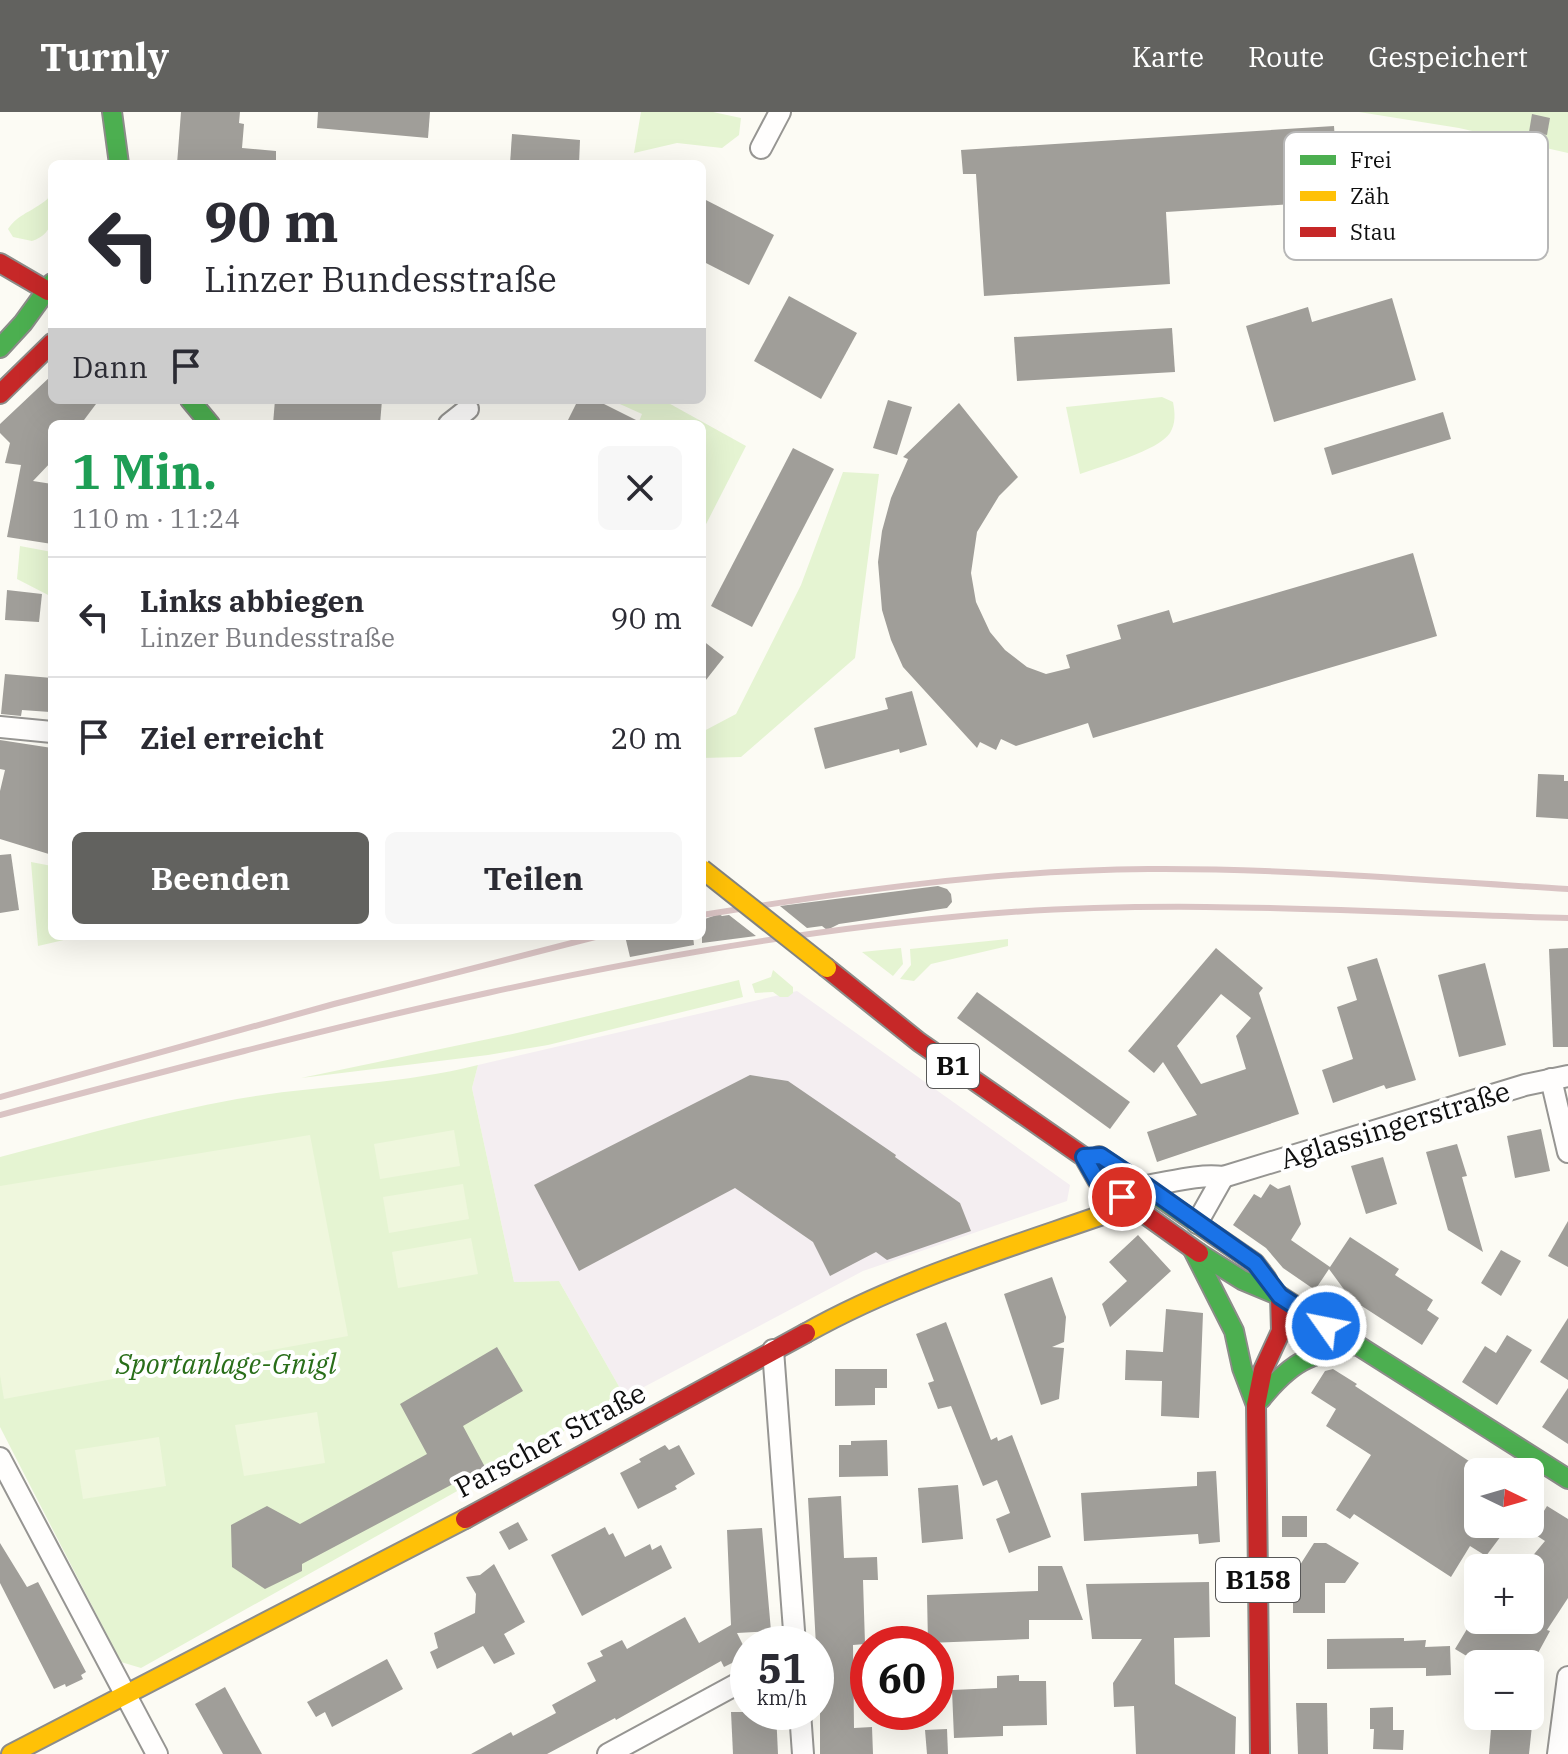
<!DOCTYPE html>
<html lang="de">
<head>
<meta charset="utf-8">
<style>
  body { margin:0; font-family:"IBM Plex Serif",serif; background:#f7f7f7; color:#2b2b33; height:100vh; display:flex; flex-direction:column; font-size:30px; white-space:nowrap }
  * { box-sizing:border-box; margin:0 }
  p { font-size:26px; color:#7c7c81 }
  .icon { flex:none; width:44px; height:44px; fill:none; stroke:currentColor; stroke-width:2; stroke-linecap:round; stroke-linejoin:round }
  .map { position:relative; flex:1; overflow:hidden }
  .panel { position:absolute; left:48px; top:308px; width:658px; height:520px; display:flex; flex-direction:column; background:#fff; border-radius:12px; box-shadow:0 8px 32px #0002 }
  .panel>* { flex:none }
  .banner { position:absolute; left:48px; top:48px; width:658px; height:244px; border-radius:12px; box-shadow:0 8px 32px #0002; background:#fff; color:#2b2b33; overflow:hidden }
  .needle { width:52px; rotate:95deg }
  .fabs { position:absolute; left:1464px; top:1346px; display:grid; gap:16px }
  .fabs a { display:grid; place-items:center; width:80px; height:80px; border-radius:12px; background:#fff; box-shadow:0 8px 32px #0002; font-size:40px }
  .speed { position:absolute; left:730px; top:1514px; display:flex; gap:16px; font-size:40px; font-weight:700; text-align:center }
  .speed>* { display:grid; place-content:center; width:104px; height:104px; border-radius:50%; background:#fff; box-shadow:0 8px 32px #0002; line-height:1 }
  .speed small { font-size:20px; font-weight:400 }
  .speed .limit { border:12px solid #d22; background:#fff; color:#111 }
  .pin { position:absolute; display:grid; place-items:center; width:68px; height:68px; color:#fff; margin:-34px; border:4px solid #fff; border-radius:50%; box-shadow:0 2px 8px #0007 }
  .me { position:absolute; width:88px; margin:-44px; rotate:303deg; stroke-linejoin:round; filter:drop-shadow(0 0 6px #0008) }
  .turn { display:flex; align-items:center; gap:28px; height:168px; padding:0 24px; font-size:36px }
  .turn .icon { width:104px; height:104px; stroke-width:2.5 }
  .turn b { display:block; font-size:56px; line-height:68px }
  .then { display:flex; align-items:center; height:76px; padding:0 24px; background:#0003; gap:16px; font-size:30px }
  .round { display:grid; place-items:center; flex:none; width:84px; height:84px; border-radius:12px; background:#f7f7f7 }
  .head { display:flex; align-items:center; justify-content:space-between; height:136px; padding:0 24px }
  h1 { font-size:48px; font-weight:800; line-height:60px; color:#1e9e55 }
  .cta { display:flex; gap:16px; margin-top:auto; padding:16px 24px }
  .cta a { flex:1; height:92px; border-radius:12px; background:#62625f; color:#fff; font-size:32px; font-weight:800; line-height:92px; text-align:center }
  .cta a+a { background:#f7f7f7; color:#2b2b33 }
  ul { padding:0; list-style:none }
  li { display:flex; align-items:center; gap:24px; height:120px; padding:0 24px; border-top:2px solid #e1e1e2 }
  li div { flex:1 }
  li b { display:block; font-size:30px }
  li em { font-style:normal }
  header { display:flex; align-items:center; gap:48px; box-sizing:border-box; height:112px; padding:0 40px; background:#62625f; color:#fff }
  header strong { font-size:38px }
  nav { display:flex; gap:44px; margin-inline-start:auto; font-size:28px }
  .map>svg:first-child { display:block }
</style>
</head>
<body>
<header>
<strong>Turnly</strong>
<nav><a>Karte</a><a>Route</a><a>Gespeichert</a></nav>
</header>
<div class="map">
<svg width="1568" height="1642" viewBox="0 0 1568 1642">
  <rect width="100%" height="100%" fill="#fcfbf4"/>
  <path fill="#f4eef1" d="M797 879 1070 1073 1067 1089 863 1159 625 1285 559 1169 514 1170 472 976 478 953Z"/>
  <g fill="#e5f4d2">
    <path d="M641 0H713L741 6 739 23 722 36 677 31 634 41Z"/>
    <path d="M1359 0H1568V41L1459 16Z"/>
    <path d="M52 82C52 103 56 121 32 129L13 125 8 117C19 100 39 98 52 82Z"/>
    <path d="M1162 285 1173 290C1175 301 1176 311 1170 321 1158 339 1102 354 1080 362L1066 295Z"/>
    <path d="M611 288H663L746 334 702 420V312H638L642 302Z"/>
    <path d="M843 360 879 362 855 546 741 645 702 646V620L736 602 801 473Z"/>
    <path d="M20 434 52 440V485L17 467Z"/>
    <path d="M31 750 52 754V824H81L38 834Z"/>
    <path d="M1008 827V834L931 852 914 869 900 867 911 853 910 837Z"/>
    <path d="M901 836 903 852 893 864 862 840Z"/>
    <path d="M773 858 793 875V881L788 885H780L773 880 755 881 752 872 771 865Z"/>
    <path d="M739 868 743 885 548 933 488 943 301 966 517 921Z"/>
    <path d="M478 953 472 976 514 1170 559 1169 625 1285 141 1556 121 1550 0 1315V1045C78 1025 157 1001 237 987 316 973 400 973 478 953Z"/>
  </g>
  <g fill="#eff7dd">
    <path d="M454 1018 460 1054 380 1067 374 1032Z"/>
    <path d="M310 1023 348 1224 4 1287 0 1263V1074Z"/>
    <path d="M463 1072 469 1107 389 1121 383 1085Z"/>
    <path d="M471 1126 478 1162 398 1176 392 1140Z"/>
    <path d="M317 1300 325 1351 244 1364 235 1313Z"/>
    <path d="M159 1325 166 1374 83 1387 75 1338Z"/>
  </g>
  <g fill="#a09e99" fill-rule="evenodd">
    <path d="M181 0H240L239 11 244 12 242 36 276 39V52H177Z"/>
    <path d="M318 0H430L428 26 317 16Z"/>
    <path d="M1532 2 1550 6 1547 23 1529 20Z"/>
    <path d="M1334 14 1339 89 1166 100 1170 172 984 184 976 62H963L961 38Z"/>
    <path d="M512 22 580 28 579 52H510Z"/>
    <path d="M702 86 774 123 749 173 702 149Z"/>
    <path d="M789 184 857 221 821 287 754 249Z"/>
    <path d="M1392 186 1416 268 1274 310 1246 214 1308 195 1312 210Z"/>
    <path d="M1172 216 1175 260 1017 269 1014 225Z"/>
    <path d="M52 263V288H99L81 312H52V349L33 369 52 372V432L7 425 21 353 5 351 10 331 0 321V312Z"/>
    <path d="M275 288H382L380 312H273Z"/>
    <path d="M578 288H596L644 312H566Z"/>
    <path d="M888 288 912 295 897 343 873 336Z"/>
    <path d="M959 291 1018 365 999 384 977 420 971 461 976 490 990 520 1005 538 1027 555 1046 562 1070 556 1066 543 1121 527 1117 513 1169 498 1173 511 1413 441 1437 524 1093 626 1088 611 1016 634 1001 627 996 638 980 630 977 636 903 555 891 528 882 498 878 450 882 419 891 386 908 347 903 345Z"/>
    <path d="M1443 300 1451 327 1332 363 1324 336Z"/>
    <path d="M793 336 834 357 752 515 711 494Z"/>
    <path d="M7 478 42 482 39 510 5 508Z"/>
    <path d="M702 528 724 545 702 573Z"/>
    <path d="M5 562 52 566 50 600 22 598 21 604 1 602Z"/>
    <path d="M912 579 927 633 900 641 899 637 825 657 814 616 888 597 885 586Z"/>
    <path d="M0 628 52 636V743L0 727V679L5 658 0 657Z"/>
    <path d="M1538 662 1564 663V669H1568V707L1536 705Z"/>
    <path d="M11 742 19 798 0 801V743Z"/>
    <path d="M938 774 947 777 951 782 952 790 947 796 839 812 827 818 822 814 807 816 780 794Z"/>
    <path d="M719 802 722 804 729 803 756 824 702 831V808Z"/>
    <path d="M625 824H693L694 833 630 845Z"/>
    <path d="M1216 836 1263 876 1259 881 1299 1002 1157 1050 1147 1020 1197 1003 1163 950 1154 961 1128 939ZM1221 882 1251 906 1236 924 1246 957 1201 972 1177 934Z"/>
    <path d="M1568 836V935H1553L1549 837Z"/>
    <path d="M1377 846 1416 968 1386 977 1384 973 1333 991 1322 958 1353 947 1337 895 1357 888 1347 855Z"/>
    <path d="M1485 851 1506 933 1459 945 1438 863Z"/>
    <path d="M977 880 1130 990 1110 1017 957 906Z"/>
    <path d="M750 963 788 969 896 1043 895 1045 960 1091 971 1119 887 1148 876 1140 830 1164 813 1130 735 1076 579 1159 534 1073Z"/>
    <path d="M1541 1017 1550 1059 1515 1066 1507 1024Z"/>
    <path d="M1457 1032 1467 1064 1462 1065 1483 1140 1448 1118 1426 1040Z"/>
    <path d="M1383 1045 1397 1092 1366 1102 1351 1054Z"/>
    <path d="M1270 1072 1278 1077 1290 1073 1301 1112 1291 1128 1330 1155 1350 1125 1399 1157 1395 1163 1433 1188 1427 1198 1439 1206 1422 1233 1351 1187 1329 1157 1315 1178 1283 1156 1266 1136 1233 1113 1254 1082 1261 1086Z"/>
    <path d="M1568 1109V1155L1548 1144Z"/>
    <path d="M1138 1123 1171 1159 1110 1215 1102 1192 1127 1169 1109 1150Z"/>
    <path d="M1501 1138 1521 1149 1501 1184 1481 1171Z"/>
    <path d="M1052 1165 1066 1205 1064 1230 1052 1235 1064 1236 1059 1287 1041 1293 1004 1182Z"/>
    <path d="M1166 1197 1203 1201 1199 1306 1161 1304 1162 1269 1125 1268 1126 1238 1163 1240Z"/>
    <path d="M1568 1206V1268L1540 1250Z"/>
    <path d="M946 1210 991 1328 997 1325 998 1329 1012 1323 1051 1425 1009 1441 996 1407 1010 1401 997 1368 983 1374 951 1294 938 1297 928 1271 934 1269 916 1222Z"/>
    <path d="M1507 1223 1532 1238 1497 1293 1462 1270 1485 1234 1496 1241Z"/>
    <path d="M497 1235 523 1279 463 1314 485 1355 302 1452V1459L265 1477 232 1455 231 1413 267 1394 300 1412 427 1342 400 1292Z"/>
    <path d="M835 1257H887V1276H875V1293L835 1294Z"/>
    <path d="M1333 1257 1357 1272 1355 1274 1478 1355V1412H1510L1486 1444 1470 1434 1451 1465 1354 1402 1350 1407 1336 1398 1371 1343 1326 1314 1336 1297 1311 1281 1325 1259Z"/>
    <path d="M1568 1276V1332L1542 1315Z"/>
    <path d="M887 1328 888 1364 839 1365V1333H851V1329Z"/>
    <path d="M665 1333 669 1338 679 1333 695 1362 675 1374 677 1377 638 1397 620 1361 641 1350 639 1347Z"/>
    <path d="M1216 1359 1220 1430 1199 1432 1198 1422 1084 1429 1081 1381 1197 1374V1360Z"/>
    <path d="M958 1373 963 1427 922 1431 918 1376Z"/>
    <path d="M841 1384 844 1446 877 1445 878 1468H863L865 1532 853 1533 854 1616 872 1615 873 1642H820V1534H816L808 1386Z"/>
    <path d="M1547 1394 1568 1407V1486L1547 1518 1550 1519 1532 1552H1480L1455 1537 1476 1502 1478 1508H1530V1447L1545 1429 1531 1420Z"/>
    <rect x="1282" y="1404" width="25" height="21"/>
    <path d="M518 1410 528 1428 509 1438 499 1420Z"/>
    <path d="M605 1415 609 1423 613 1421 625 1445 650 1432 652 1438 661 1433 672 1456 582 1504 551 1443Z"/>
    <path d="M762 1416 771 1519 737 1521 748 1543 724 1555 721 1549 616 1608 615 1606 547 1642H471L511 1620 513 1624 556 1601 552 1593 596 1569 587 1551 603 1544 600 1539 622 1528 627 1537 685 1505 699 1531 731 1513 727 1418Z"/>
    <path d="M0 1431 27 1475 38 1470 86 1560 81 1563 83 1567 66 1575 65 1572 54 1577 0 1471Z"/>
    <path d="M1314 1431H1326L1359 1451 1345 1471H1325V1501H1293V1464Z"/>
    <path d="M494 1452 525 1510 504 1522 515 1542 494 1552 483 1534 437 1557 430 1540 438 1536 434 1521 475 1501 476 1482 466 1465 480 1463Z"/>
    <path d="M1038 1454H1062L1083 1508H1029V1527L928 1531 927 1483 1038 1479Z"/>
    <path d="M1209 1470 1210 1525 1174 1526 1175 1572 1236 1605 1235 1642H1136L1134 1594 1114 1595 1113 1571 1142 1527H1092L1086 1472Z"/>
    <path d="M1404 1526V1529L1426 1528 1425 1535 1450 1534 1451 1563 1426 1564V1556L1327 1557V1527Z"/>
    <path d="M387 1547 403 1577 332 1615 325 1600 316 1605 307 1590Z"/>
    <path d="M1019 1563V1569H1046L1047 1613 1003 1614V1624L954 1626 952 1578 997 1576V1564Z"/>
    <path d="M225 1575 243 1608 262 1642H223L195 1592Z"/>
    <path d="M1296 1591H1327L1328 1642H1298Z"/>
    <path d="M1393 1595V1618H1404L1403 1638 1373 1637 1374 1617H1370V1596Z"/>
    <path d="M731 1600H776L778 1642H733Z"/>
    <path d="M1498 1604H1533L1529 1642H1489L1492 1605Z"/>
    <path d="M947 1617 948 1642H927L925 1618Z"/>
  </g>
  <g fill="none" stroke-linecap="round" stroke-linejoin="round">
    <g stroke="#969592" stroke-width="24">
      <g id="street">
        <path d="M761 36 780 0"/>
        <path d="M449 312 468 297"/>
        <path d="M0 615 52 620"/>
        <path d="M1551 967 1568 1040"/>
        <path d="M1146 1074C1172 1070 1197 1062 1223 1065L1525 973 1568 964"/>
        <path d="M1197 1111 1223 1065"/>
        <path d="M773 1238 795 1532"/>
        <path d="M0 1346 157 1642"/>
        <path d="M800 1600 803 1642"/>
        <path d="M608 1642 748 1566"/>
        <path d="M1558 1642 1568 1565"/>
      </g>
    </g>
    <g stroke="#8c8c89" stroke-width="22">
      <g id="fast">
        <path d="M112 0 119 52"/>
        <path d="M0 236 23 211 52 171"/>
        <path d="M190 288 210 312"/>
        <path d="M1099 1044 1255 1151 1267 1167"/>
        <path d="M1193 1138 1234 1219 1242 1256 1256 1293"/>
        <path d="M1199 1141 1242 1168 1280 1184 1568 1367"/>
        <path d="M1261 1287C1291 1250 1309 1242 1355 1233"/>
      </g>
    </g>
    <g stroke="#8c8c89" stroke-width="22">
      <g id="slow">
        <path d="M806 1221C902 1167 1011 1135 1114 1099L1122 1085"/>
        <path d="M11 1642 465 1407"/>
      </g>
    </g>
    <g stroke="#8c8c89" stroke-width="22">
      <g id="jam">
        <path d="M0 151 48 179"/>
        <path d="M0 282 52 231"/>
        <path d="M827 856 919 930 1084 1045 1097 1068 1199 1141"/>
        <path d="M465 1407 806 1221"/>
        <path d="M1260 1642 1256 1293 1263 1258 1281 1219 1280 1184"/>
      </g>
    </g>
    <use href="#street" stroke="#fffefd" stroke-width="20"/>
    <use href="#fast" stroke="#4caf50" stroke-width="18"/>
    <use href="#slow" stroke="#ffc107" stroke-width="18"/>
    <use href="#jam" stroke="#c62828" stroke-width="18"/>
    <g stroke="#dac4c4" stroke-width="6">
      <path d="M702 803C850 779 998 758 1149 757 1289 756 1429 769 1568 777"/>
      <path d="M0 985 334 892 599 824"/>
      <path d="M0 1003C323 917 651 830 985 802 1179 786 1374 801 1568 806"/>
    </g>
    <g stroke="#83837f" stroke-width="22" stroke-linecap="butt">
      <path id="slow-bridge" d="M702 757 827 856"/>
    </g>
    <use href="#slow-bridge" stroke="#ffc107" stroke-width="18"/>
  </g>
  <g fill="none" stroke-linecap="round" stroke-linejoin="round">
    <g stroke="#114b97" stroke-width="20">
      <path id="route" d="M1122 1085 1097 1068 1084 1045 1101 1044 1146 1074 1255 1151 1280 1184 1326 1214"/>
    </g>
    <use href="#route" stroke="#1a73e8" stroke-width="14"/>
  </g>
  <g text-anchor="middle" stroke-width="8" stroke-linejoin="round" paint-order="stroke">
    <g fill="#fff" stroke="#575757" stroke-width="2">
      <rect x="927" y="932" width="52" height="44" rx="6"/>
      <rect x="1216" y="1446" width="84" height="44" rx="6"/>
    </g>
    <g font-size="26" font-weight="bold" fill="#0f0f0f">
      <text x="953" y="963">B1</text>
      <text x="1258" y="1477">B158</text>
    </g>
    <g font-size="28" fill="#0f0f0f" stroke="#fff">
      <text transform="translate(1395 1013) rotate(-17)" y="10">Aglassingerstraße</text>
      <text transform="translate(550 1328) rotate(-28)" y="10">Parscher Straße</text>
    </g>
    <g font-size="28" font-style="italic" fill="#296e19" stroke="#fff">
      <text x="226" y="1262">Sportanlage-Gnigl</text>
    </g>
  </g>
  <rect x="1284" y="20" width="264" height="128" rx="12" fill="#fff" stroke="#b7b7b7" stroke-width="2"/>
  <rect x="1300" y="43" width="36" height="10" fill="#4caf50"/>
  <rect x="1300" y="79" width="36" height="10" fill="#ffc107"/>
  <rect x="1300" y="115" width="36" height="10" fill="#c62828"/>
  <g font-size="22" fill="#0f0f0f">
    <text x="1350" y="56">Frei</text>
    <text x="1350" y="92">Zäh</text>
    <text x="1350" y="128">Stau</text>
  </g>
</svg>
<div class="fabs">
<a><svg class="needle" viewBox="-14 -14 28 28"><path d="M0-13l5 13h-10z" fill="#e53935"/><path d="M0 13l5-13h-10z" fill="#7c7c81"/></svg></a>
<a>+</a>
<a>−</a>
</div>
<div class="speed"><div>51<small>km/h</small></div><div class="limit">60</div></div>
<div class="pin" style="left:1122px;top:1085px;background:#d93025"><svg class="icon" aria-label="arrive" viewBox="0 0 24 24"><path d="M6 21V4h12l-3 4 3 4H6"/></svg></div>
<svg class="me" style="left:1326px;top:1214px" viewBox="-20 -20 40 40"><circle r="17" fill="#1a73e8" stroke="#fff" stroke-width="3"/><path d="M0-11L8 9 0 5-8 9z" fill="#fff"/></svg>
<div class="banner">
<div class="turn"><svg class="icon" aria-label="left" viewBox="0 0 24 24"><path d="M17 20v-9H6M10 6l-5 5 5 5"/></svg><div><b>90 m</b>Linzer Bundesstraße</div></div>
<div class="then">Dann<svg class="icon" aria-label="arrive" viewBox="0 0 24 24"><path d="M6 21V4h12l-3 4 3 4H6"/></svg></div>
</div>
<section class="panel">
<div class="head"><div><h1>1 Min.</h1><p>110 m · 11:24</p></div><a class="round"><svg class="icon" aria-label="close" viewBox="0 0 24 24"><path d="M6 6l12 12M18 6L6 18"/></svg></a></div>
<ul>
<li><svg class="icon" aria-label="left" viewBox="0 0 24 24"><path d="M17 20v-9H6M10 6l-5 5 5 5"/></svg><div><b>Links abbiegen</b><p>Linzer Bundesstraße</p></div><em>90 m</em></li>
<li><svg class="icon" aria-label="arrive" viewBox="0 0 24 24"><path d="M6 21V4h12l-3 4 3 4H6"/></svg><div><b>Ziel erreicht</b></div><em>20 m</em></li>
</ul>
<div class="cta"><a>Beenden</a><a>Teilen</a></div>
</section>
</div>
</body>
</html>
